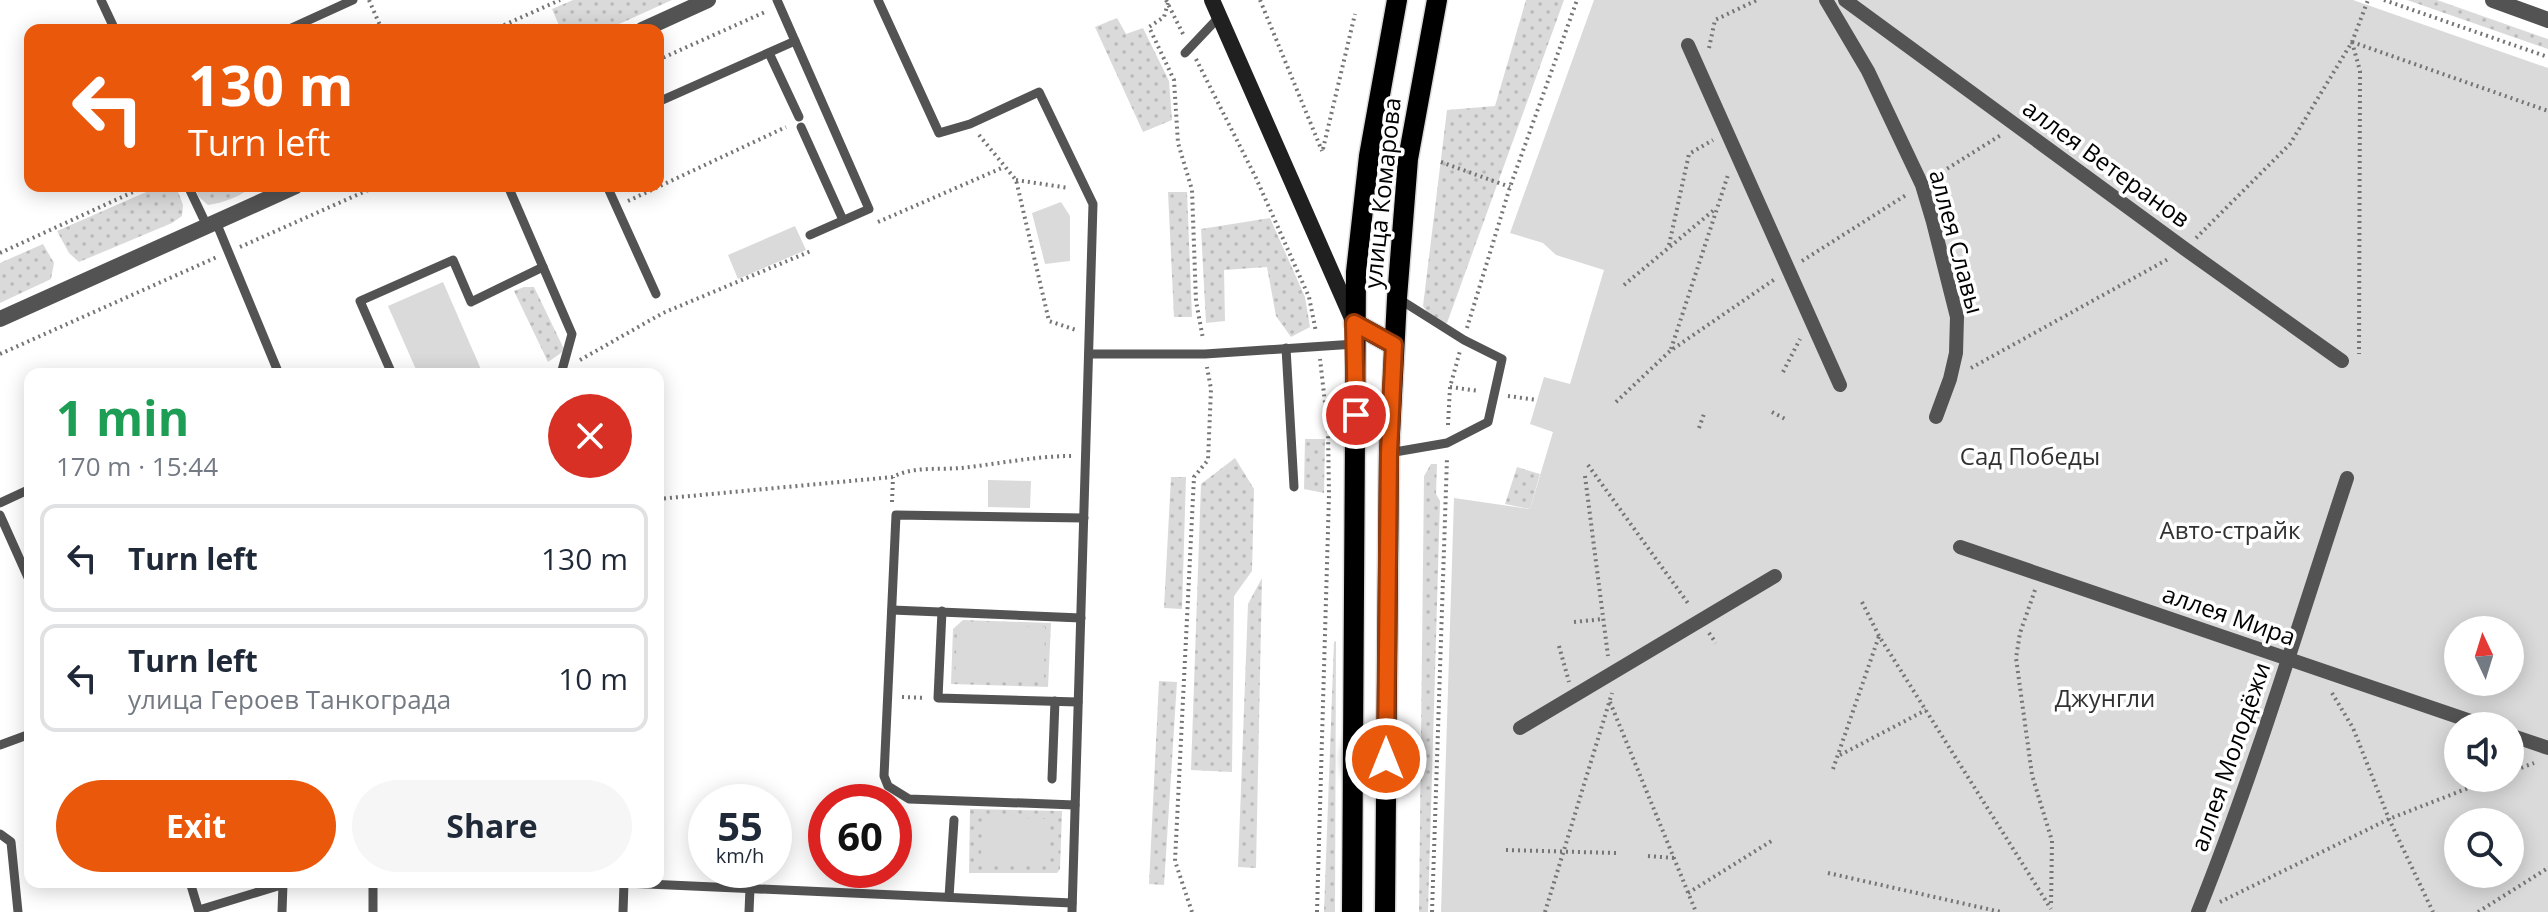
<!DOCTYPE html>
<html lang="en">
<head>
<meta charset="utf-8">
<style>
  body { margin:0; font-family:"Open Sans",sans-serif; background:#f6f6f7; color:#1f2937; height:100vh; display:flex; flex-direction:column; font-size:30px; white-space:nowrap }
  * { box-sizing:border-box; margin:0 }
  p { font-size:26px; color:#747a83 }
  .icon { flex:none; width:44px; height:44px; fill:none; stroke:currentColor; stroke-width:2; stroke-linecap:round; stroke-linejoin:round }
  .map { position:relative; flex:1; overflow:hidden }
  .side { position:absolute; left:24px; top:368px; width:640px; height:520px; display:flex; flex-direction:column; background:#fff; border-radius:16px; box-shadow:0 4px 20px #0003 }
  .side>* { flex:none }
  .top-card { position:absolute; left:24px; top:24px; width:640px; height:168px; border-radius:16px; box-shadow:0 4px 20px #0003; background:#ea580c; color:#fff; overflow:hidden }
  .needle { width:52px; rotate:356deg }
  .fabs { position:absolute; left:2444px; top:616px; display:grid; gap:16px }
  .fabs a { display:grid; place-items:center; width:80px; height:80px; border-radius:50%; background:#fff; box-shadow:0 4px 20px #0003; font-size:40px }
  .speed { position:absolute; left:688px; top:784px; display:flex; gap:16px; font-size:40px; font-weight:700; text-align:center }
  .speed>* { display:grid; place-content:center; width:104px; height:104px; border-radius:50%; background:#fff; box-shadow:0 4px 20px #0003; line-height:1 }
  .speed small { font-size:20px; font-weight:400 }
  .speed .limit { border:12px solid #d22; background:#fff; color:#111 }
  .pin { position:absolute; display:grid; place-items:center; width:68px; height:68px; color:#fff; margin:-34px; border:4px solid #fff; border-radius:50%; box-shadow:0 2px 8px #0007 }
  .me { position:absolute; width:88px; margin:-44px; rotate:0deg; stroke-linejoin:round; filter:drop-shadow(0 0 6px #0008) }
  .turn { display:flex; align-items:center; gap:28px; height:168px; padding:0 32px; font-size:36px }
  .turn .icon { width:104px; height:104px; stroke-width:2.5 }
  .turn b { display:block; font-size:56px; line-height:68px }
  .round { display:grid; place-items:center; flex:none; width:84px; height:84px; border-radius:42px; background:#f6f6f7 }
  .summary { display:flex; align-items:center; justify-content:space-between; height:136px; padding:0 32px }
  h1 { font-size:48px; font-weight:700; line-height:60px; color:#1e9e55 }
  .primary-button { display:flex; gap:16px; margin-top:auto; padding:16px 32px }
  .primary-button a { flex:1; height:92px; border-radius:48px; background:#ea580c; color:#fff; font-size:32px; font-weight:700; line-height:92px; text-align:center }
  .primary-button a+a { background:#f6f6f7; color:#1f2937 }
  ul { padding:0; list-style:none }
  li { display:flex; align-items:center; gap:24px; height:108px; margin:0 16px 12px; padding:0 16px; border:4px solid #e0e1e3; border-radius:16px }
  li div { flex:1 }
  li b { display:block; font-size:30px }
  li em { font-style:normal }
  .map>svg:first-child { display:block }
</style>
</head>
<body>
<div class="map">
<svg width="2548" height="912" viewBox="0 0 2548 912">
  <defs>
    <pattern id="grass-dots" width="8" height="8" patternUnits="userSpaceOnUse" patternTransform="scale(2)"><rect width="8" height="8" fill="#dadada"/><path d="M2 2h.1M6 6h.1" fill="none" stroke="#b9b9b9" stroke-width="1.8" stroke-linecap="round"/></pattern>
  </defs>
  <rect width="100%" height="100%" fill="#fff"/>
  <g fill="url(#grass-dots)">
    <path d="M573 0H672L606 30H561L552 9Z"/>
    <path d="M1526 0H1564L1447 323 1433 321 1423 306 1447 110 1495 106Z"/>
    <path d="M2407 0H2437L2548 39V49Z"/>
    <path d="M1117 18 1126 34 1143 28 1169 81 1172 120 1143 132 1095 27Z"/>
    <path d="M160 186H176L183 205 182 216 172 223 79 262 69 253 57 231Z"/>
    <path d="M194 186H252C242 196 223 203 208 205L199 197Z"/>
    <path d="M1168 192H1187L1192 317H1174Z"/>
    <path d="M1270 218 1305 297 1310 327 1291 337 1276 316 1267 267 1224 270 1225 321 1206 323 1201 229Z"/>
    <path d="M43 244 54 263 51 279 0 303V263Z"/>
    <path d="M524 287H534L564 349 561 353 548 362 514 291Z"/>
    <path d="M1305 439H1325L1324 493 1304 489Z"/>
    <path d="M1235 458 1254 489 1252 571 1234 596 1232 772 1191 770 1201 484Z"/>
    <path d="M1431 464H1437L1436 494 1440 501 1428 912H1419L1424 476Z"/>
    <path d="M1517 467 1540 474 1530 509 1505 504Z"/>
    <path d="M1171 477H1186L1182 609 1164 608Z"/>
    <path d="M1262 578 1256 868 1238 867 1248 604Z"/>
    <path d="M963 620 1051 623 1048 687 951 684 953 629Z"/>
    <path d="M1336 641 1335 912H1324L1334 642Z"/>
    <path d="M1159 681 1177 682 1164 885 1149 884Z"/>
    <path d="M970 809 1062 811 1060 869 1057 873H969Z"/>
  </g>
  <g fill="#dadada" fill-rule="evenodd">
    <path d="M1594 0H2353L2548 68V912H1441L1454 498 1530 509 1553 432 1530 424 1544 377 1570 384 1604 270 1556 255 1543 243 1510 233ZM2458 630H2510V682H2458ZM2458 726H2510V778H2458ZM2458 822H2510V874H2458Z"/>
    <path d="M1061 202 1070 216V261L1045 264 1032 213Z"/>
    <path d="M795 226 806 250 738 279 728 255Z"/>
    <path d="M443 282 483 374H418L388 306Z"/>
    <path d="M988 480 1031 481 1030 508 988 507Z"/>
    <path d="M963 625 1045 627 1044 682 955 680 957 630Z"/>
    <path d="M982 817 1048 819 1047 863 981 862Z"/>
  </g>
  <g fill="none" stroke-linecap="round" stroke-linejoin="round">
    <g stroke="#dbdbdb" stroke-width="23">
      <g id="primary">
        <path d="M1354 323 1394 345"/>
        <path d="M1352 912 1356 272 1369 156 1397 0"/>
        <path d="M1385 912 1389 453 1397 298 1408 159 1437 0"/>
      </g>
    </g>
    <g stroke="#757575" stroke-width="4" stroke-dasharray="2 4" stroke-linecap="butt">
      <path d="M369 0 382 30"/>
      <path d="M1166 0 1183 34"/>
      <path d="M1260 0 1322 151"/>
      <path d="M2384 0 2548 57"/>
      <path d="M1168 3 1164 17 1149 27 1174 80 1178 143 1192 190 1196 301 1203 339"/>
      <path d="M493 30 560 0"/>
      <path d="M2352 42 2360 71 2359 354"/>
      <path d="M2352 42 2548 111"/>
      <path d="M1709 48 1715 20 1757 0"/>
      <path d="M1196 59 1256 178 1309 297 1316 332"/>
      <path d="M658 60 765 12"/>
      <path d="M979 135 1016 180 1049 321 1076 330"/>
      <path d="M1323 149 1355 14"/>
      <path d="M1441 162 1510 187"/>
      <path d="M1937 175 2001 135"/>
      <path d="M1016 180 1069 188"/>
      <path d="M628 201 786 127"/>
      <path d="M878 222 1004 167"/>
      <path d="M2196 238 2290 144 2352 42 2368 0"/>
      <path d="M1669 245 1689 154 1713 140"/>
      <path d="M240 247 377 186"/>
      <path d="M0 253 146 186"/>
      <path d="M1802 261 1906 195"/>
      <path d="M1624 285 1714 210"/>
      <path d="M1467 328 1510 187 1577 0"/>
      <path d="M1671 349 1728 175"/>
      <path d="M0 354 217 257"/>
      <path d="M580 360 663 313 811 251"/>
      <path d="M1971 368 2170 258"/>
      <path d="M1783 372 1800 339"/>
      <path d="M1450 387 1479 391"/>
      <path d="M1508 396 1537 400"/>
      <path d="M1616 402 1670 351 1775 279"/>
      <path d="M1772 412 1787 420"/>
      <path d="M1448 425 1450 387 1460 351"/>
      <path d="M1699 428 1705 411"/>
      <path d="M1588 465 1690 606"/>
      <path d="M1585 476 1608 656"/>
      <path d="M658 499 893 477C913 466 939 470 961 468 998 464 1035 456 1072 456"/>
      <path d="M892 502 893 477"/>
      <path d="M2035 590 2020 633 2016 658 2032 775 2052 841 2051 907"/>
      <path d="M1862 602 1879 636 2051 909"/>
      <path d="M1574 622 1603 619"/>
      <path d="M1709 633 1716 643"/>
      <path d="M1559 646 1569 682"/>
      <path d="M2332 693 2353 728 2389 819 2433 912"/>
      <path d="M902 697 925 698"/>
      <path d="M1610 702 1696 912"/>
      <path d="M1840 755 1926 710"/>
      <path d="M1833 769 1879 636"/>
      <path d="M2510 772 2534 763"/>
      <path d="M1506 850 1616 853"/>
      <path d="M1648 856 1674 858"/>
      <path d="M1828 873 2001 912"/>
      <path d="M1688 893 1773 840"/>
      <path d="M2220 902 2389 819 2494 778"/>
      <path d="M1192 912 1175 861 1194 477 1208 460 1211 389 1207 367"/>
      <path d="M1317 912 1329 495 1328 429 1320 359"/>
      <path d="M1432 912 1447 458"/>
      <path d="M1545 912 1612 693"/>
      <path d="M2478 912 2548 868"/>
    </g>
    <g stroke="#535353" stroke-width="9">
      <path d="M101 0 115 30"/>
      <path d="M777 0 869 209 810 235"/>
      <path d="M878 0 939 133 970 124 1039 92 1093 204 1072 912"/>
      <path d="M287 30 353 0"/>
      <path d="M769 53 799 117"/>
      <path d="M1185 53 1220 16"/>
      <path d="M658 102 795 41"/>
      <path d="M801 127 843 220"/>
      <path d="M188 186 207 226"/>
      <path d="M508 186 572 334 561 374"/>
      <path d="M607 186 656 294"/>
      <path d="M216 222 279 374"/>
      <path d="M1286 348 1294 487"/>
      <path d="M1089 354H1205L1355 344"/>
      <path d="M392 374 360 301 453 260 471 302 543 267"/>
      <path d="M1389 453 1447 443 1488 422 1502 359 1464 340 1399 299"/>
      <path d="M0 503 30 489"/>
      <path d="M0 515 30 582"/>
      <path d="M892 610 1081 618"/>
      <path d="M942 611 938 698 1078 702"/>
      <path d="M0 745 30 734"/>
      <path d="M1052 779 1055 701"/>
      <path d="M1075 805 909 799 888 786 884 776 896 515 1084 518"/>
      <path d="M0 834 11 842 18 912"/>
      <path d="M190 882 199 912"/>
      <path d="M373 882V912"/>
      <path d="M603 882 1072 903"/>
      <path d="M949 897 954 820"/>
      <path d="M199 910 291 882"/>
      <path d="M282 912 283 884"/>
      <path d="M623 912 624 883"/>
      <path d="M749 912 750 888"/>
    </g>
    <g stroke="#535353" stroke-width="14">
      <path d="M1826 0 1868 71 1922 185 1933 222 1957 317 1956 353 1950 379 1936 417"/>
      <path d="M1845 0 2185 249 2342 361"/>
      <path d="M1688 45 1840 385"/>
      <path d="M1960 547 2485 726"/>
      <path d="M1520 728 1775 576"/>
      <path d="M2510 735 2548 748"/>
      <path d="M2198 912C2255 770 2299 623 2347 478"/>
    </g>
    <g stroke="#535353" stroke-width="16">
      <path d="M2493 0 2548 20"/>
      <path d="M642 30 708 0"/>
      <path d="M0 319 296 186"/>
    </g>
    <path stroke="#202020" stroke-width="16" d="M1212 0 1354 323"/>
    <use href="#primary" stroke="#000" stroke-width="20"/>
  </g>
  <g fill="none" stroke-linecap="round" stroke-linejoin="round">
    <g stroke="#983908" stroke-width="20">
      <path id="route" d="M1356 415 1354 323 1394 345 1389 453 1386 759"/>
    </g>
    <use href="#route" stroke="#ea580c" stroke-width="14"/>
  </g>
  <g text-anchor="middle" stroke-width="7" stroke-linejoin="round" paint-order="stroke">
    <g font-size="24" fill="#000" stroke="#fff">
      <text transform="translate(2106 164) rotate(36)" y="8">аллея Ветеранов</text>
      <text transform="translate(1383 193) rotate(-84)" y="8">улица Комарова</text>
      <text transform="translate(1956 242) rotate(75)" y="8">аллея Славы</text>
      <text transform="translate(2229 616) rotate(19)" y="8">аллея Мира</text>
      <text transform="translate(2231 757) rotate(-71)" y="8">аллея Молодёжи</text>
    </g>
    <g font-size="24" fill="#313131" stroke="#fff">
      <text x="2030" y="465">Сад Победы</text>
      <text x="2230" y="539">Авто-страйк</text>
      <text x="2105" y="707">Джунгли</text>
    </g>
  </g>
</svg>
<div class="fabs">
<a><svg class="needle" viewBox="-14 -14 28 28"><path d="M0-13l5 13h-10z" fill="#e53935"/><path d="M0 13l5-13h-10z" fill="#747a83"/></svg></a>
<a><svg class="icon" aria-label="sound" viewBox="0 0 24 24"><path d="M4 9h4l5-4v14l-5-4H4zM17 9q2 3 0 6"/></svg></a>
<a><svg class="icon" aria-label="search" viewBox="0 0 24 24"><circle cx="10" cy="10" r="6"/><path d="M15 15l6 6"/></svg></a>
</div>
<div class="speed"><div>55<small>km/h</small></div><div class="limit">60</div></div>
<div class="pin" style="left:1356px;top:415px;background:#d93025"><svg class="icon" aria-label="arrive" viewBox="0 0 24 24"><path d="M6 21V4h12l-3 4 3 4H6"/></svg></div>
<svg class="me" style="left:1386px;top:759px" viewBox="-20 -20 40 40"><circle r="17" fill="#ea580c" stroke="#fff" stroke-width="3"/><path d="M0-11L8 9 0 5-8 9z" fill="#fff"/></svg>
<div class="top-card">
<div class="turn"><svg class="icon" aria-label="left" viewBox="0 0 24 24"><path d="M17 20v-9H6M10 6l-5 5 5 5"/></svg><div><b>130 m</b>Turn left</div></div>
</div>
<section class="side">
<div class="summary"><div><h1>1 min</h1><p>170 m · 15:44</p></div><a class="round" style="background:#d93025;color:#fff"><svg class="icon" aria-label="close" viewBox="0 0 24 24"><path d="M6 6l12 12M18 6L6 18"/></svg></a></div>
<ul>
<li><svg class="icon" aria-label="left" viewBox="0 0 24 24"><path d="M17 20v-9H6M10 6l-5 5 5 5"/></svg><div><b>Turn left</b></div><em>130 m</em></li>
<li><svg class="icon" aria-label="left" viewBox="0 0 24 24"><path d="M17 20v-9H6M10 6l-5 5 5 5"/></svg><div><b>Turn left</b><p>улица Героев Танкограда</p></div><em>10 m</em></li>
</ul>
<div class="primary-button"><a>Exit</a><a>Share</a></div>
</section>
</div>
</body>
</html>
